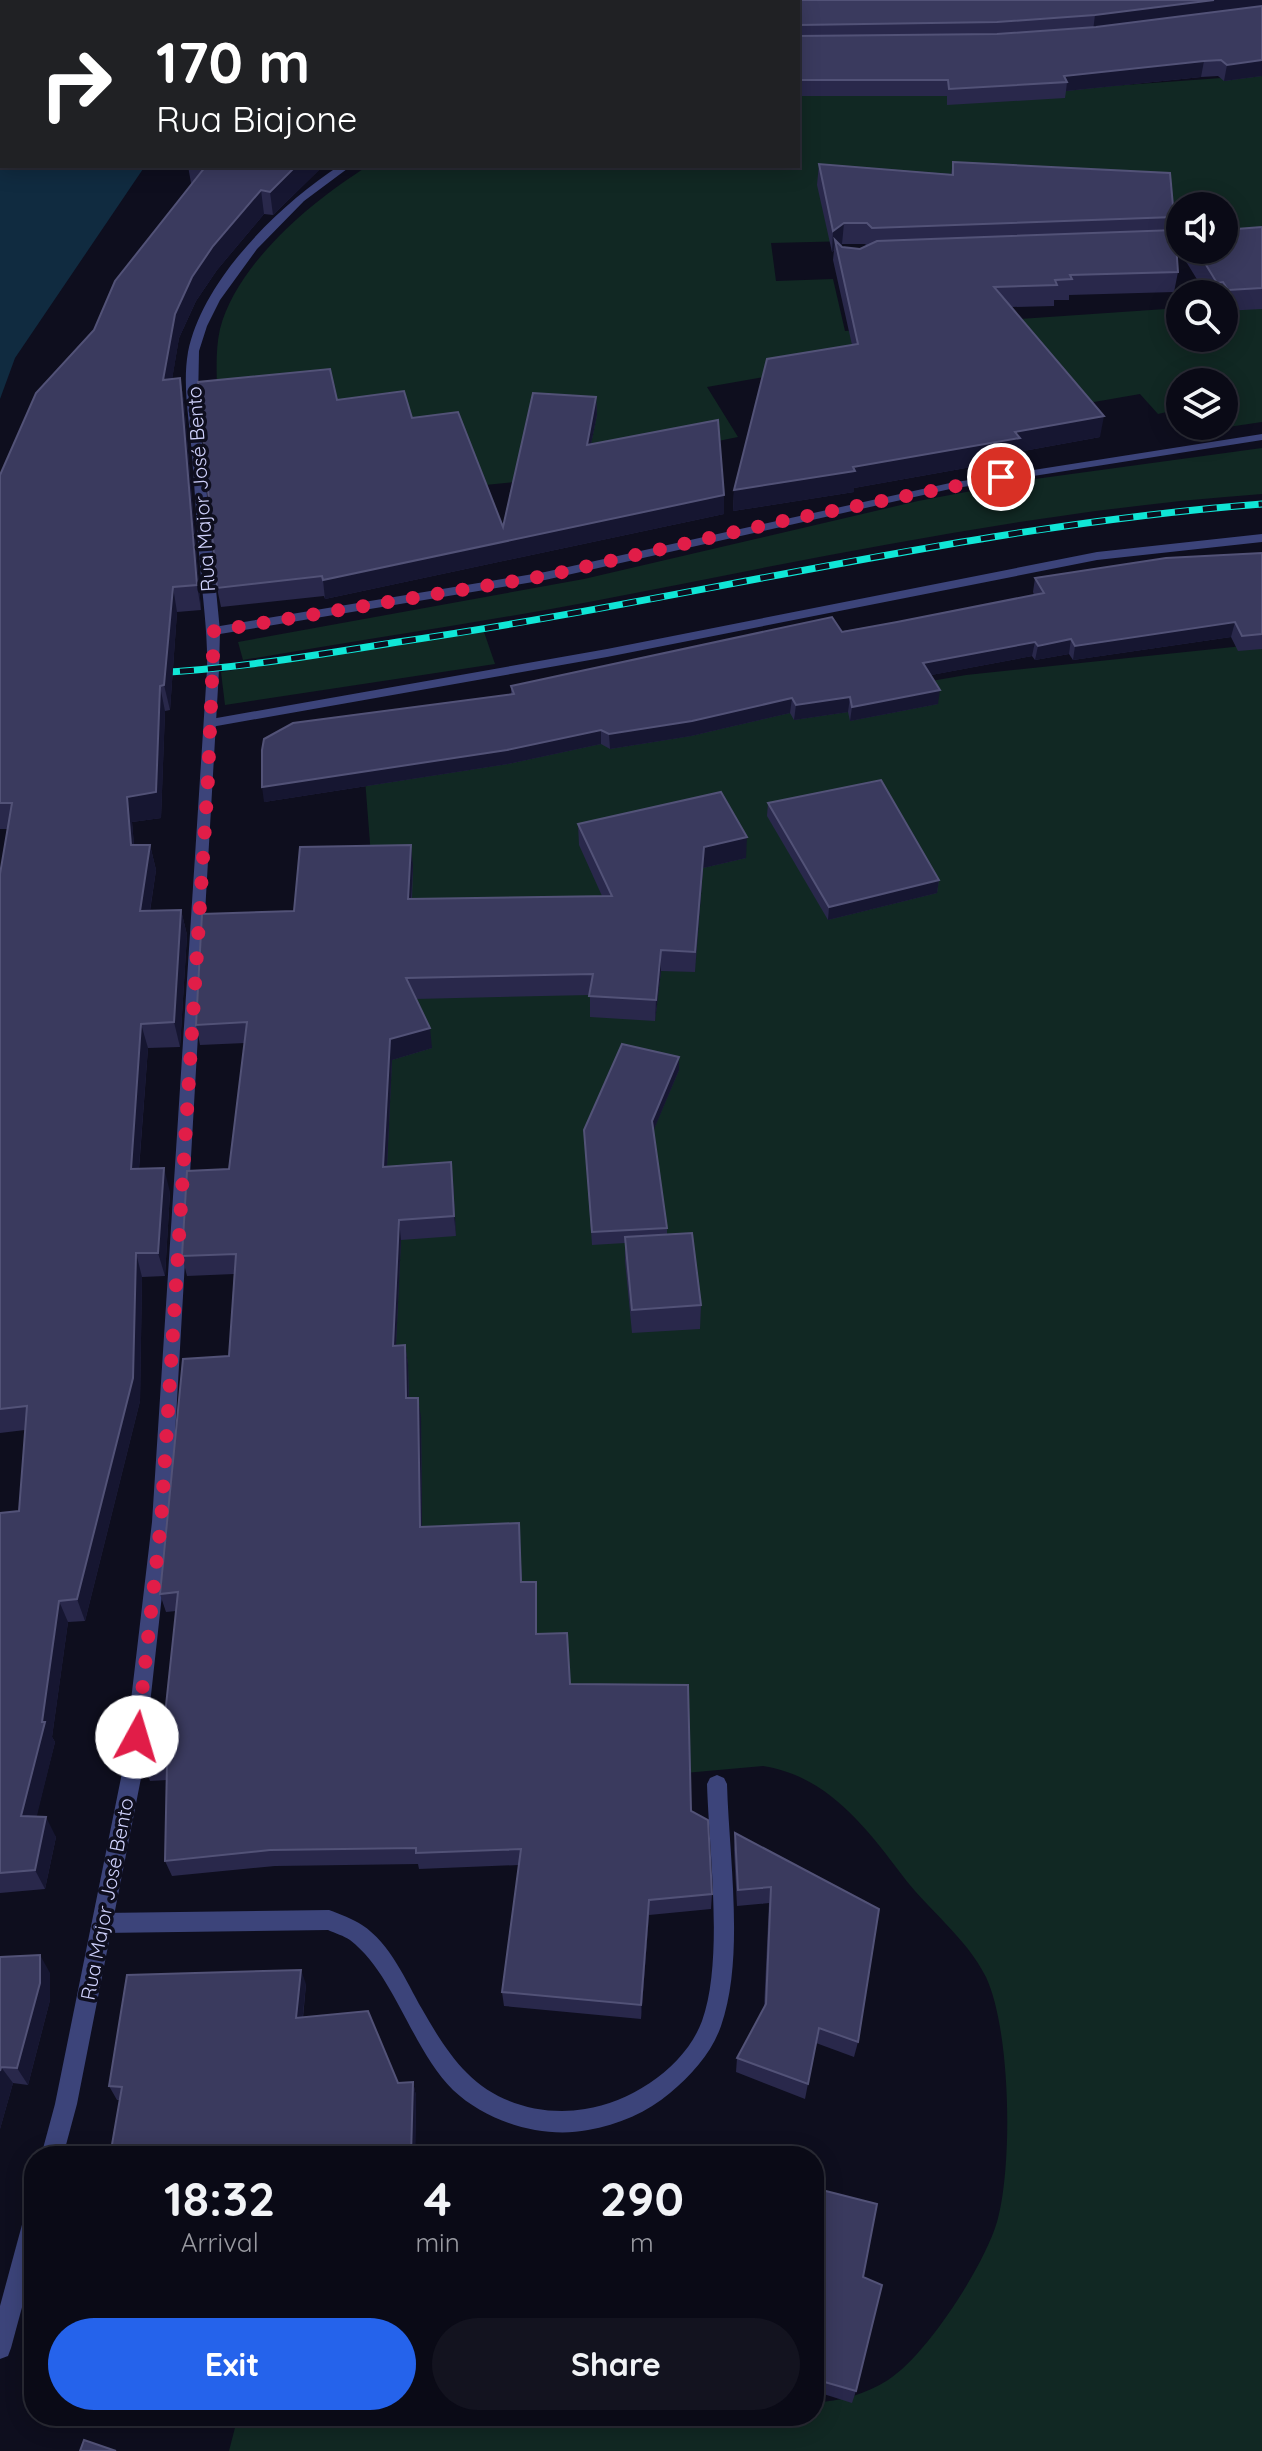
<!DOCTYPE html>
<html lang="en">
<head>
<meta charset="utf-8">
<style>
  body { margin:0; font-family:Quicksand,sans-serif; background:#13131f; color:#f1f3f6; height:100vh; display:flex; flex-direction:column; font-size:30px; white-space:nowrap }
  * { box-sizing:border-box; margin:0 }
  p { font-size:26px; color:#999aa1 }
  .icon { flex:none; width:44px; height:44px; fill:none; stroke:currentColor; stroke-width:2; stroke-linecap:round; stroke-linejoin:round }
  .map { position:relative; flex:1; overflow:hidden }
  .details { position:absolute; left:24px; top:2146px; width:800px; height:280px; display:flex; flex-direction:column; background:#0a0a16; border-radius:32px; box-shadow:0 4px 20px #0003,0 0 0 2px #2a2b35 }
  .details>* { flex:none }
  .guide { position:absolute; left:0px; top:0px; width:800px; height:168px; box-shadow:0 4px 20px #0003,0 0 0 2px #2a2b35; background:#202124; color:#fff; overflow:hidden }
  .controls { position:absolute; left:1166px; top:192px; display:grid; gap:16px }
  .controls a { display:grid; place-items:center; width:72px; height:72px; border-radius:50%; background:#0a0a16; box-shadow:0 4px 20px #0003,0 0 0 2px #2a2b35; font-size:40px }
  .pin { position:absolute; display:grid; place-items:center; width:68px; height:68px; color:#fff; margin:-34px; border:4px solid #fff; border-radius:50%; box-shadow:0 2px 8px #0007 }
  .me { position:absolute; width:88px; margin:-44px; rotate:6deg; stroke-linejoin:round; filter:drop-shadow(0 0 6px #0008) }
  .turn { display:flex; align-items:center; gap:28px; height:168px; padding:0 24px; font-size:36px }
  .turn .icon { width:104px; height:104px; stroke-width:2.5 }
  .turn b { display:block; font-size:56px; line-height:68px }
  .eta { display:flex; justify-content:space-evenly; align-items:center; height:136px; text-align:center }
  .eta b { font-size:48px; font-weight:700; line-height:56px }
  .primary-button { display:flex; gap:16px; margin-top:auto; padding:16px 24px }
  .primary-button a { flex:1; height:92px; border-radius:48px; background:#2563eb; color:#fff; font-size:32px; font-weight:700; line-height:92px; text-align:center }
  .primary-button a+a { background:#13131f; color:#f1f3f6 }
  .map>svg:first-child { display:block }
</style>
</head>
<body>
<div class="map">
<svg width="1262" height="2451" viewBox="0 0 1262 2451">
  <rect width="100%" height="100%" fill="#0e0e1e"/>
  <g fill="#112823">
    <path d="M1262 75V227L1224 232V206H1180V234H1173L1167 193 933 239 771 243 776 281 833 279 845 331 1180 308V338H1224V306L1262 303V422L1228 427 1224 423V382H1180V409L1158 414 1140 394 1071 406 793 372 707 387 738 437 515 482 475 486 217 397C217 375 215 351 220 329 237 263 313 200 368 166H798V91L1084 88Z"/>
    <path d="M1262 448V494C1035 510 817 558 594 601 478 623 360 640 243 660L238 642 584 579 918 501 1035 479Z"/>
    <path d="M484 632 495 664 225 705 221 672Z"/>
    <path d="M1262 644V2451H229L238 2416H814V2402C840 2402 866 2394 888 2380 927 2355 984 2266 997 2222 1013 2166 1011 2031 986 1977 966 1937 928 1910 902 1875 865 1826 827 1776 763 1766L406 1798 389 1454 384 1023 365 779 966 675Z"/>
  </g>
  <path fill="#102b40" d="M0 0H297L2 2V166H145L15 358 0 399Z"/>
  <g fill="none" stroke-linecap="round" stroke-linejoin="round">
    <g fill="#3c447a" fill-rule="evenodd">
      <path d="M1262 434V440L950 489 545 580 214 635 208 631 214 627 545 572 950 483Z"/>
      <path d="M1262 534V542L1097 560 607 657 211 727 205 723 211 719 607 649 1097 552Z"/>
      <path d="M717 1775 724 1778 727 1784C729 1856 745 1958 721 2026 712 2052 692 2075 670 2093 648 2112 618 2125 588 2130 542 2139 487 2122 453 2090 411 2048 395 1975 350 1940 344 1936 335 1933 328 1930L102 1933 95 1930 92 1923 95 1916 102 1913 329 1910C340 1914 353 1919 362 1925 390 1943 406 1981 422 2009 435 2032 449 2055 467 2073 497 2104 544 2116 585 2109 632 2102 685 2067 702 2021 724 1960 709 1850 707 1784L710 1778Z"/>
    </g>
    <g fill="#3c447a" fill-rule="evenodd">
      <path d="M339 166H351L304 201 257 249 220 300 207 326 199 351 198 403 220 631 219 670 170 1522 143 1768 77 2104 63 2156H41L55 2104 123 1768 152 1522 207 670C208 635 203 601 200 566 197 530 195 493 192 456 190 422 182 387 188 352 203 279 279 205 339 166Z"/>
      <path d="M34 2210V2263L11 2348 8 2356 0 2359V2306L23 2221 26 2213Z"/>
    </g>
    <g stroke="#10e6d6" stroke-width="7">
      <path id="rail" d="M152 673C235 669 316 655 398 642 686 600 971 526 1262 504"/>
    </g>
    <use href="#rail" stroke="#0e0e1e" stroke-width="5" stroke-dasharray="14" stroke-linecap="butt"/>
  </g>
  <g fill="#29284b" fill-rule="evenodd">
    <path d="M1262 0V76L1224 81 1218 76 1201 77 1066 91 1065 98 947 105V96H798V2Z"/>
    <path d="M953 162 1174 217 1171 230 1178 272 1174 292 1069 295V300H1054V306L1011 307 1100 437 1018 452 1016 459 854 488V492L733 511 734 490 852 345 833 260 834 250 832 252 817 185 819 164 951 174ZM842 244H865L867 246 860 249 842 247 841 245Z"/>
    <path d="M188 166H323L273 215 264 214 217 270 196 301 179 338 172 379 180 378 184 402 201 610 177 612 170 710 165 711 161 818 132 822 134 845H150L156 870 150 911 181 910 187 935 180 1047 148 1048 139 1169 170 1192 165 1276 142 1277 140 1401 85 1621 68 1622 52 1737 55 1742 36 1817 56 1837 45 1889 0 1893V1513L19 1511 25 1430 0 1433V874L8 829H0V475L94 330 193 183H191Z"/>
    <path d="M1262 227V309L1224 311V294H1206L1182 255 1183 250H1224Z"/>
    <path d="M596 397 597 415 591 444 724 514 325 599 324 596 221 607 217 588 337 400 412 418 503 527Z"/>
    <path d="M1262 553V649L1238 651 1231 637 1073 660 1069 654 1035 660 1032 656 931 675 938 704 850 721 848 712 794 720 790 713 691 736 610 749 601 744 508 764 264 802 511 694V686L897 622 1034 595 1033 592 1035 578Z"/>
    <path d="M768 803 939 880 937 893 828 920 767 816Z"/>
    <path d="M578 824 746 858 703 868 695 972 661 971 655 1021 590 1017V995L415 999 432 1048 392 1060 387 1167 453 1182 456 1236 401 1240 396 1345H405L408 1364 409 1398 421 1417 422 1527 519 1523 522 1582 537 1599V1634L570 1684 691 1811 712 1894 711 1909 649 1915 641 2019 504 2006 502 1992 519 1865 419 1869 418 1864 275 1866 172 1876 165 1861 167 1780 150 1781 144 1765 165 1715 176 1611 166 1612 160 1594 229 1356 234 1274 187 1276 182 1256 229 1169 245 1043 200 1045 196 1025 294 911 413 866 412 899 602 896 579 845Z"/>
    <path d="M679 1070 653 1131 667 1228V1235L701 1305 700 1329 632 1333 625 1261V1243L592 1245 584 1130Z"/>
    <path d="M735 1833 879 1909 858 2042 854 2057 816 2043 805 2099 736 2072 737 2058 764 2008 769 1903 737 1906 734 1850Z"/>
    <path d="M0 1957 50 1973V2000L28 2085 13 2083 0 2129Z"/>
    <path d="M306 1984 303 2018 398 2083 413 2082 416 2096 415 2156H110L120 2100H117L109 2086Z"/>
    <path d="M814 2188 863 2277 856 2391 852 2403 814 2391Z"/>
  </g>
  <g fill="#161631">
    <path d="M1214 0H1262V9L1093 31 1095 15Z"/>
    <path d="M1262 60V76L1224 81 1227 65Z"/>
    <path d="M1204 61 1201 77 1066 91 1067 82 1064 76Z"/>
    <path d="M296 166H323L273 215 270 192Z"/>
    <path d="M261 190 264 214 217 270 196 301 179 338 168 404 163 380 175 314 192 277 213 246Z"/>
    <path d="M844 223 842 244 837 248 835 240 834 250 832 252 833 231Z"/>
    <path d="M180 378 184 402 201 610 197 585Z"/>
    <path d="M596 397 597 415 587 464V445Z"/>
    <path d="M1104 416 1100 437 1018 452 1016 459 854 488V492L733 511 734 490 853 467 1015 432Z"/>
    <path d="M724 495V514L325 599 323 580Z"/>
    <path d="M173 587 177 612 170 710 164 685Z"/>
    <path d="M1235 622 1231 637 1073 660 1075 646Z"/>
    <path d="M1071 639 1069 654 1035 660 1038 646Z"/>
    <path d="M1035 642 1032 656 921 677 923 663Z"/>
    <path d="M160 686 165 711 161 818 132 822 136 870 131 845 127 797Z"/>
    <path d="M940 690 938 704 850 721 852 707Z"/>
    <path d="M850 697 848 712 794 720 796 705Z"/>
    <path d="M792 698 790 713 691 736 610 749 609 734Z"/>
    <path d="M601 730V744L508 764 264 802 262 787Z"/>
    <path d="M747 837 746 858 703 868 695 972 704 847Z"/>
    <path d="M150 845 156 870 146 936 140 911Z"/>
    <path d="M411 845 413 866 410 920 408 899Z"/>
    <path d="M939 880 937 893 828 920 829 907Z"/>
    <path d="M181 910 187 935 180 1047 174 1022Z"/>
    <path d="M661 950V971L655 1021 656 1000Z"/>
    <path d="M141 1024 148 1048 137 1193 131 1169Z"/>
    <path d="M430 1028 432 1048 392 1060 386 1187 383 1167 390 1039Z"/>
    <path d="M679 1057V1070L652 1134V1121Z"/>
    <path d="M451 1162 453 1182 456 1236 454 1216Z"/>
    <path d="M164 1168 170 1192 165 1276 158 1253Z"/>
    <path d="M399 1220 401 1240 395 1365 393 1346Z"/>
    <path d="M136 1253 142 1277 140 1401 85 1621 77 1599Z"/>
    <path d="M405 1345 408 1364 409 1417 406 1398Z"/>
    <path d="M418 1398 421 1417 422 1545 420 1527Z"/>
    <path d="M59 1601 68 1622 52 1737 55 1742 32 1836 21 1816 42 1722Z"/>
    <path d="M46 1817 56 1837 45 1889 35 1870Z"/>
    <path d="M649 1900V1915L641 2019V2005Z"/>
    <path d="M40 1955 50 1973V2000L28 2085 17 2068Z"/>
    <path d="M301 1970 306 1984 301 2033 296 2018Z"/>
    <path d="M1 2067 13 2083 0 2129V2071Z"/>
    <path d="M413 2082 416 2096 415 2156H411Z"/>
  </g>
  <g fill="#3a3a5e" stroke="#525277" stroke-width="2">
    <path d="M397 0H1214L1095 15 997 22 799 25 798 30V2H396Z"/>
    <path d="M1262 6V60L1227 65 1221 60 1204 61 1064 76 1067 82 949 89 948 80H798V36L997 34 1096 27Z"/>
    <path d="M953 162 1170 173 1174 217 872 228 867 223H844L833 231 819 164 953 175Z"/>
    <path d="M206 166H296L270 192 261 190 213 246 192 277 175 314 163 380 180 378 197 585 173 587 164 685 160 686 156 792 127 797 131 845H150L140 911 181 910 174 1022 141 1024 131 1169 164 1168 158 1253H136L133 1378 77 1599 59 1601 42 1722H45L21 1816 46 1817 35 1870 0 1873V1513L19 1511 27 1406 0 1409V874L12 803H0V475L36 393 94 330 115 281Z"/>
    <path d="M1262 227V288L1228 290 1223 282 1217 283 1197 250H1224V230Z"/>
    <path d="M1175 230 1178 272 1070 275 1072 279 1055 280 1057 285 994 287 1104 416 1015 432 1020 438 853 467 855 471 734 490 767 359 858 344 835 240 842 247 860 249 877 241Z"/>
    <path d="M330 369 337 400 404 391 412 418 458 412 503 527 533 393 596 397 587 445 718 420 724 495 323 580 322 576 217 588 198 382Z"/>
    <path d="M1262 553V634L1242 636 1235 622 1075 646 1071 639 1038 646 1035 642 923 663 940 690 852 707 850 697 796 705 792 698 692 721 609 734 601 730 507 750 262 787V750L264 739 293 723 514 694 511 686 832 617 842 632 897 622 1044 593 1035 578 1166 558Z"/>
    <path d="M881 780 939 880 829 907 768 803Z"/>
    <path d="M721 792 747 837 704 847 695 952 661 950 656 1000 589 996 593 974 406 978 430 1028 390 1039 383 1167 451 1162 454 1216 399 1220 393 1346 405 1345 406 1398H418L420 1527 519 1523 521 1582H536V1634L567 1633 570 1684 688 1685 691 1811 708 1820 712 1894 649 1900 641 2005 502 1992 521 1849 416 1853V1848L270 1850 165 1861 167 1764 144 1765 149 1716 165 1715 178 1592 160 1594 183 1359 229 1356 236 1254 182 1256 187 1171 229 1169 247 1022 196 1025 202 914 294 911 300 847 411 845 408 899 612 896 578 824Z"/>
    <path d="M622 1044 679 1057 652 1121 667 1228 592 1232 584 1130Z"/>
    <path d="M692 1233 701 1305 632 1310 625 1237Z"/>
    <path d="M735 1833 879 1909 858 2042 819 2028 808 2084 737 2058 766 2004 771 1887 738 1890Z"/>
    <path d="M40 1955V1983L17 2068 1 2067 0 2071V1957Z"/>
    <path d="M301 1970 296 2018 368 2011 398 2083 413 2082 411 2156H110L122 2087 109 2086 127 1975Z"/>
    <path d="M814 2188 877 2204 863 2277 882 2285 856 2391 814 2379Z"/>
    <path d="M84 2440 116 2451H80Z"/>
  </g>
  <g fill="none" stroke-linecap="round" stroke-linejoin="round">
    <path stroke="#e11d48" stroke-width="14" stroke-dasharray="0 25.2" d="M137 1737 161 1522 208 779 214 631 545 576 787 520 1001 477"/>
  </g>
  <g text-anchor="middle" stroke-width="7" stroke-linejoin="round" paint-order="stroke">
    <g font-size="20" fill="#cfd1fc" stroke="#0e0e1e">
      <text transform="translate(201 489) rotate(-94)" y="7">Rua Major José Bento</text>
      <text transform="translate(107 1899) rotate(-79)" y="7">Rua Major José Bento</text>
    </g>
  </g>
</svg>
<div class="controls">
<a><svg class="icon" aria-label="sound" viewBox="0 0 24 24"><path d="M4 9h4l5-4v14l-5-4H4zM17 9q2 3 0 6"/></svg></a>
<a><svg class="icon" aria-label="search" viewBox="0 0 24 24"><circle cx="10" cy="10" r="6"/><path d="M15 15l6 6"/></svg></a>
<a><svg class="icon" aria-label="layers" viewBox="0 0 24 24"><path d="M12 4l9 5-9 5-9-5zM3 14l9 5 9-5"/></svg></a>
</div>
<div class="pin" style="left:1001px;top:477px;background:#d93025"><svg class="icon" aria-label="arrive" viewBox="0 0 24 24"><path d="M6 21V4h12l-3 4 3 4H6"/></svg></div>
<svg class="me" style="left:137px;top:1737px" viewBox="-20 -20 40 40"><circle r="19" fill="#fff"/><path d="M0-13L10 11 0 6-10 11z" fill="#e11d48"/></svg>
<div class="guide">
<div class="turn"><svg class="icon" aria-label="right" viewBox="0 0 24 24"><path d="M7 20v-9h11M14 6l5 5-5 5"/></svg><div><b>170 m</b>Rua Biajone</div></div>
</div>
<section class="details">
<div class="eta">
<div><b>18:32</b><p>Arrival</p></div>
<div><b>4</b><p>min</p></div>
<div><b>290</b><p>m</p></div>
</div>
<div class="primary-button"><a>Exit</a><a>Share</a></div>
</section>
</div>
</body>
</html>
